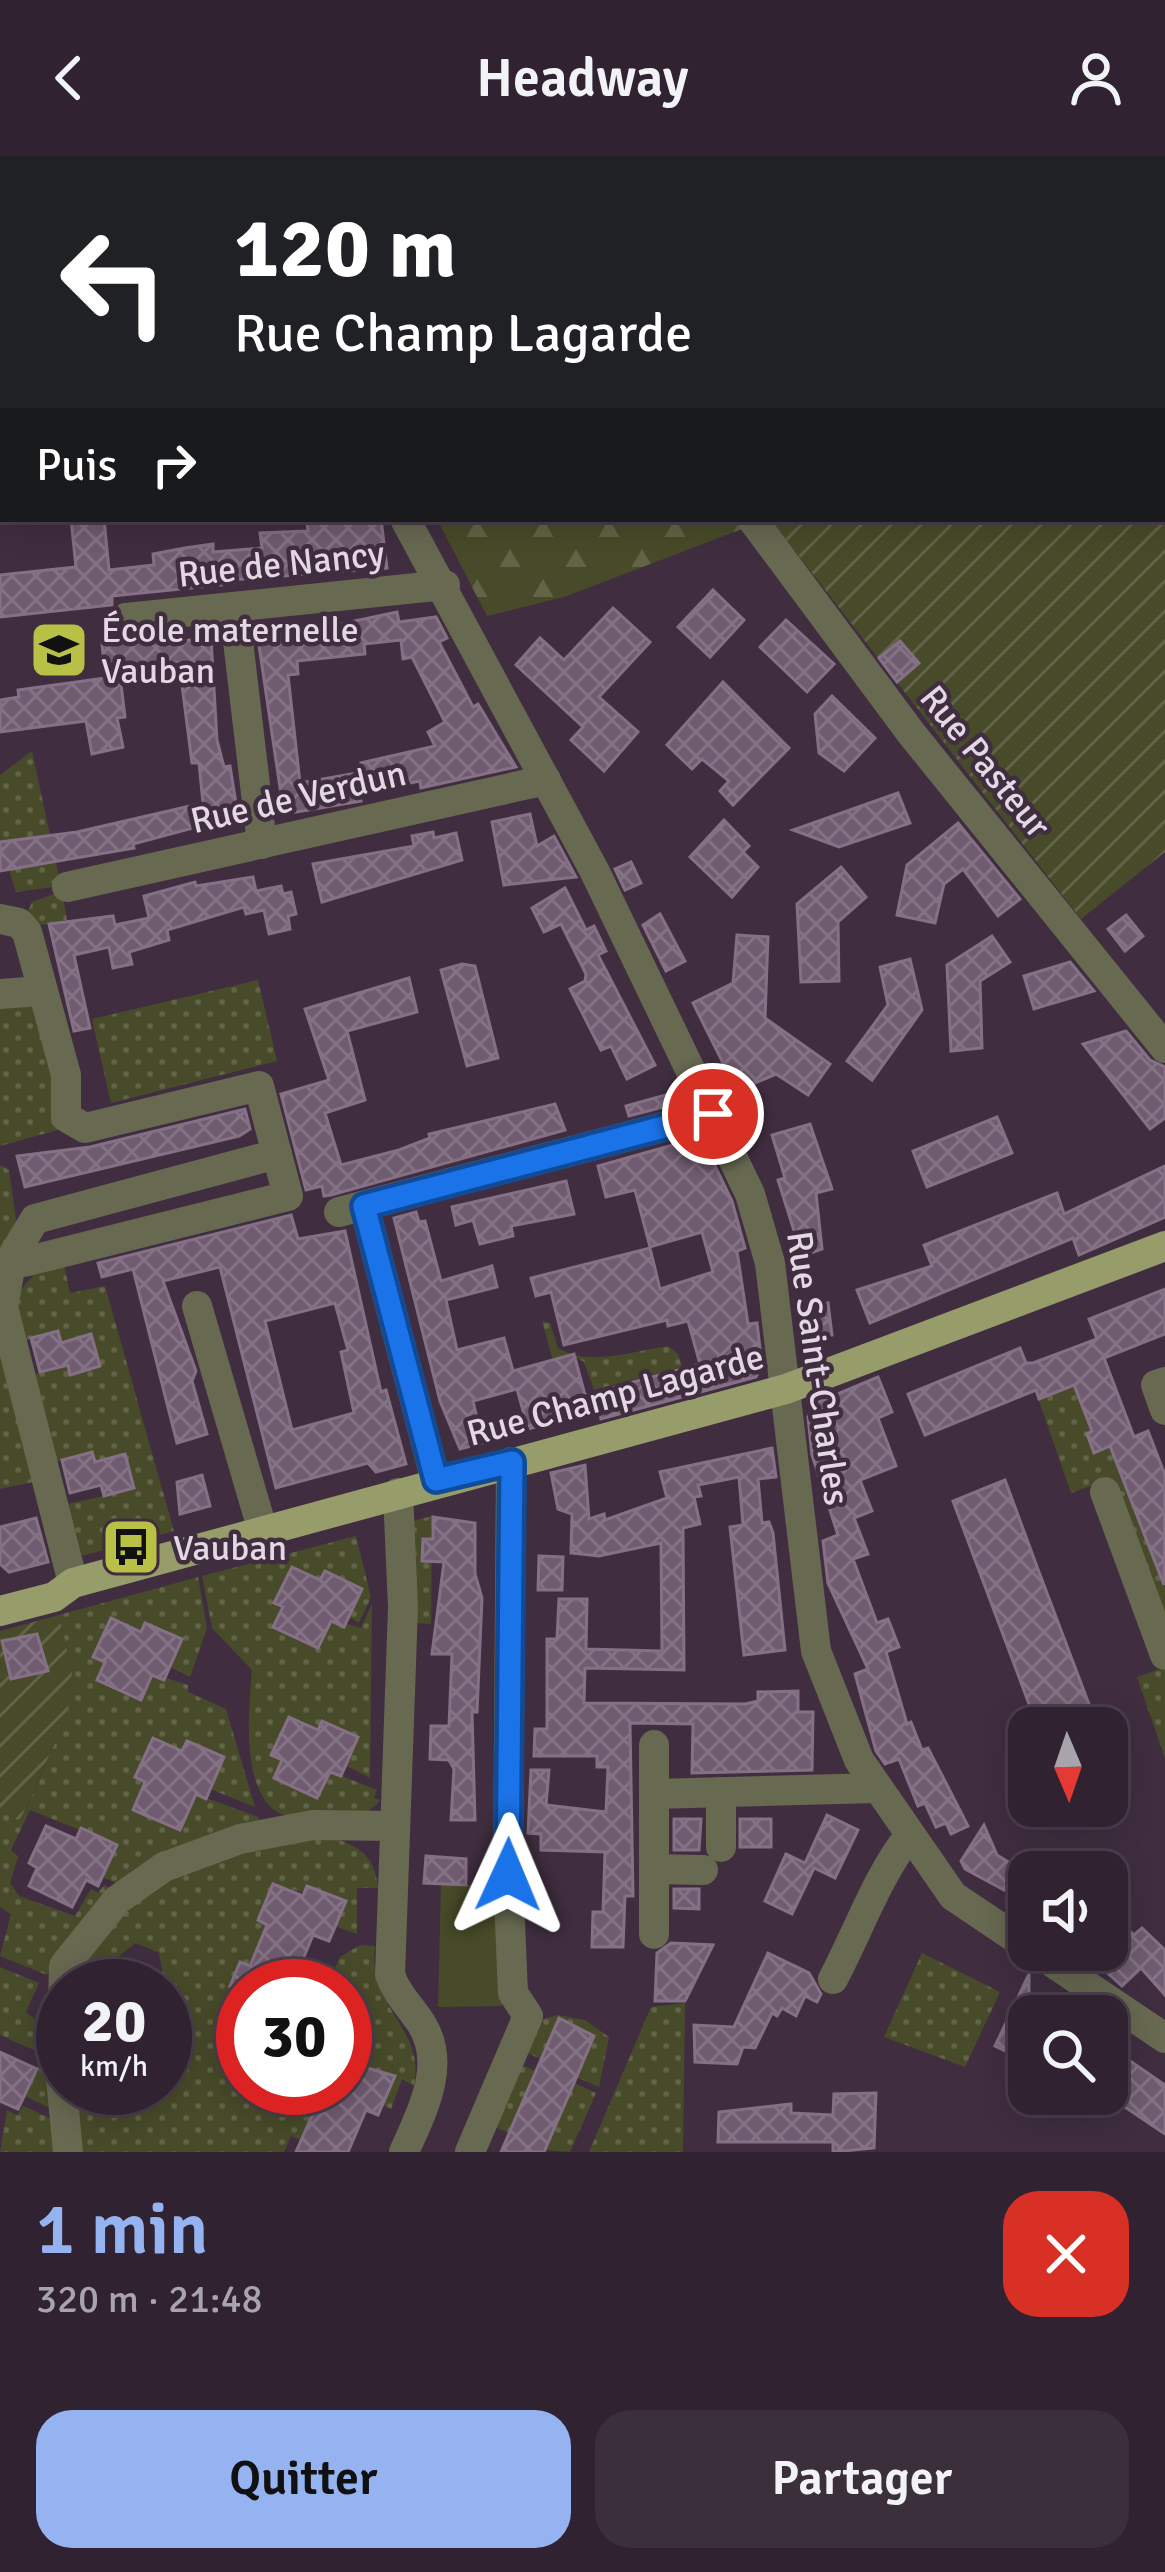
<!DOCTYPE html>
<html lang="fr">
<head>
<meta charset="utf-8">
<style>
  body { margin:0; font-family:Signika,sans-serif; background:#3c2f3c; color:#f1f3f6; height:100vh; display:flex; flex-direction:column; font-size:45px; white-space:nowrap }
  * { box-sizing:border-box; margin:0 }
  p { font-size:39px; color:#a8a4ab }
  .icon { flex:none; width:66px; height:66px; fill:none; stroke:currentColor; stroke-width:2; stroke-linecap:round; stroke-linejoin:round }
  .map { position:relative; height:1996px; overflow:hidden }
  .panel { display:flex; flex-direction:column; background:#302230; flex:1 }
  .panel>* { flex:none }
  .hud { position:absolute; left:0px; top:0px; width:1167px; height:366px; box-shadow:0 6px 30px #0003,0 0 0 3px #4b3f4c; background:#202124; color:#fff; overflow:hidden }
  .needle { width:78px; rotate:178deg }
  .controls { position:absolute; left:1008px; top:1551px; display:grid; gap:24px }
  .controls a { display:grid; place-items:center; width:120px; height:120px; border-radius:24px; background:#302230; box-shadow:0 6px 30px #0003,0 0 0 3px #4b3f4c; font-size:60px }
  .speed { position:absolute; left:36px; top:1803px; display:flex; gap:24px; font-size:60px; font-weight:700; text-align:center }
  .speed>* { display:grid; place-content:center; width:156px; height:156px; border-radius:50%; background:#302230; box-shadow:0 6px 30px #0003,0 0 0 3px #4b3f4c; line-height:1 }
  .speed small { font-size:30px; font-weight:400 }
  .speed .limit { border:18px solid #d22; background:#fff; color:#111 }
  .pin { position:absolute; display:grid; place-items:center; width:102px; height:102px; color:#fff; margin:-51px; border:6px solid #fff; border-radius:50%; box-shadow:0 3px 12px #0007 }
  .me { position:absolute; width:132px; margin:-66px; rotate:1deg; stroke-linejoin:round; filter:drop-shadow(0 0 9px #0008) }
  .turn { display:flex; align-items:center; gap:42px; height:252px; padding:0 36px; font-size:54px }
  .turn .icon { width:156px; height:156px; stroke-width:2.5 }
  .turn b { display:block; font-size:84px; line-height:102px }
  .then { display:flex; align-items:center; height:114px; padding:0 36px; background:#0003; gap:24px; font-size:45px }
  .round { display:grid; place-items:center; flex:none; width:126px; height:126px; border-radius:36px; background:#3c2f3c }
  .head { display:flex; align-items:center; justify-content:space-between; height:204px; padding:0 36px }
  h1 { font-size:72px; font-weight:600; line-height:90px; color:#95b2f1 }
  .action { display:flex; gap:24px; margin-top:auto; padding:24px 36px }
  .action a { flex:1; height:138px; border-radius:36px; background:#95b2f1; color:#111; font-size:48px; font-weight:600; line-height:138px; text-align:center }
  .action a+a { background:#3c2f3c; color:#f1f3f6 }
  header { display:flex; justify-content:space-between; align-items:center; height:156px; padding:0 36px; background:#302230; font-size:54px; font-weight:600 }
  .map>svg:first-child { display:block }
</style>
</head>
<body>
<header><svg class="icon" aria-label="back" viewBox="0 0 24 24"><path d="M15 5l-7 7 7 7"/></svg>Headway<svg class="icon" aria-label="person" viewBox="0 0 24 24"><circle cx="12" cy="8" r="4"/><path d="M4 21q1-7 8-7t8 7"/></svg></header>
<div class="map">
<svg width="1165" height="1996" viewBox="0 0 1165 1996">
  <defs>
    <pattern id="grass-dots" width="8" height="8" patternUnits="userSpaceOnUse" patternTransform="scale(3)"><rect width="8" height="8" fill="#484b29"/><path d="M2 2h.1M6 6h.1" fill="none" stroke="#626448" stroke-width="1.8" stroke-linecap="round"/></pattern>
    <pattern id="forest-firs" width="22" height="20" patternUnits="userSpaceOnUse" patternTransform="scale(3)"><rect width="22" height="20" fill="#484b29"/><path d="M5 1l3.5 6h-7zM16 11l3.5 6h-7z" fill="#626448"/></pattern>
    <pattern id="garden-furrows" width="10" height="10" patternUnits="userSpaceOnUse" patternTransform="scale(3)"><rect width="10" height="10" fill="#484b29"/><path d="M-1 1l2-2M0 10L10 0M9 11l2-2" fill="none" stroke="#626448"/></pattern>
    <pattern id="building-cross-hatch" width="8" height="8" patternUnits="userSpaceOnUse" patternTransform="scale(3)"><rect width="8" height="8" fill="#705c70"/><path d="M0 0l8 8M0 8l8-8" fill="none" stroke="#847384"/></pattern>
  </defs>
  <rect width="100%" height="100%" fill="#402e40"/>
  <g fill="url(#grass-dots)">
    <path d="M266 0H450L452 3H216Z"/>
    <path d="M691 0H1132L1133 3H654Z"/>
    <path d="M32 595 50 679 0 686V619Z"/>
    <path d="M56 707 61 730 16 736 9 714Z"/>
    <path d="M62 735 67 764 42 769 25 762 32 746Z"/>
    <path d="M258 824 277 905 111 947 92 863Z"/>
    <path d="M35 843 65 972 0 990V845Z"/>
    <path d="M0 1009 9 1014 17 1071 0 1126Z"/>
    <path d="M64 1108 70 1137 105 1130 174 1375 82 1400 67 1348 104 1340 92 1297 55 1306 32 1219 68 1209 71 1218 100 1209 91 1178 61 1187 58 1175 22 1185 15 1140 37 1115Z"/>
    <path d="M542 1165 550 1167 558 1192C588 1211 634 1195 668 1190L678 1198 682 1211 594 1234 584 1206 577 1202 554 1208Z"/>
    <path d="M0 1201 12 1208 43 1324 0 1333Z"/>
    <path d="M1074 1229 1092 1275 1087 1278 1094 1296 1110 1290 1165 1432V1467L1110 1323 1071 1337 1038 1242Z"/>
    <path d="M432 1360 431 1468 414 1467 413 1365Z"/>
    <path d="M356 1380 371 1441 359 1467 349 1461 361 1433 325 1415 320 1424 292 1411 275 1447 317 1491 327 1473 325 1461 361 1472 372 1448 370 1622 345 1609 357 1580 323 1565 318 1574 289 1561 271 1599 282 1604 274 1623 316 1642 326 1624 322 1612 377 1634 374 1642 380 1644C366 1662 350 1664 329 1663 313 1662 286 1664 273 1653 241 1626 249 1550 252 1514L212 1472 202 1420Z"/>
    <path d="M198 1421 207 1472 190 1521 170 1511 181 1483 146 1467 141 1476 111 1462 94 1501 105 1506 97 1524 141 1543 149 1526 142 1522 145 1515 188 1529V1536L226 1553 255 1651 210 1633 187 1586 182 1595 153 1583 135 1621 145 1626 133 1654 180 1674 192 1645 187 1635 258 1661 261 1670 124 1730 102 1721 117 1689 30 1654 11 1694 18 1701 10 1727 19 1740 75 1760 91 1733 98 1737 104 1729 118 1737 76 1777 47 1819 0 1800 11 1758 0 1751V1654L21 1664 68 1557 72 1516 59 1459Z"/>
    <path d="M1165 1511V1602L1137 1521Z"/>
    <path d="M317 1679C350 1685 375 1694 378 1732H357V1778L335 1770 345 1745 308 1730 304 1737 273 1728 258 1764 267 1769 250 1810 240 1807 226 1841 243 1850V1932H313L310 1939 319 1943 301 1984 291 1980 284 1996H75L69 1932H165V1830L159 1797 136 1787 80 1830 72 1818 89 1783 198 1701Z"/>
    <path d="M360 1789 375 1790C367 1852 426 1872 414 1930L402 1923 391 1953 383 1949 394 1920 345 1910V1830H327L340 1801Z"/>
    <path d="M922 1797 1000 1836 965 1911 884 1881Z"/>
    <path d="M0 1811 39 1827 26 1856 49 1875 54 1954 25 1940 43 1898 0 1879Z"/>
    <path d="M685 1847 683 1996H589L651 1851Z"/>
    <path d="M558 1859 585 1864 609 1881 599 1931 576 1921 582 1873 559 1862 541 1903 520 1894 540 1864Z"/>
    <path d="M516 1907 536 1915 509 1977 490 1969Z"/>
    <path d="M574 1927 596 1937 570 1996 545 1994Z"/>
    <path d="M23 1950 57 1965 63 1996H0L7 1954 17 1959Z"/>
  </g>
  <path fill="url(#forest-firs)" d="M437 363H734L742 373 564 441 487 460Z"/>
  <g fill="url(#garden-furrows)">
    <path d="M1165 7V696L1081 763 770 363H1164Z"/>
    <path d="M59 1459 72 1516 68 1557 20 1665 0 1654V1475Z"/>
  </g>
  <path fill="#484b29" d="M441 1728 503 1729 502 1850 438 1851Z"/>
  <g fill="url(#building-cross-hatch)" stroke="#857085" stroke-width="3" fill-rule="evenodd">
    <path d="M71 363H104L109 414 154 409 153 398 185 392 213 388V396L262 392 260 377 308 375 307 366 381 363 387 412 231 424V428L112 440V449L0 461V419L76 411Z"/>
    <path d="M713 434 744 464 710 501 678 471Z"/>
    <path d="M613 452 650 486 599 541 638 576 604 615 571 584 583 571 516 509 540 482 564 504Z"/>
    <path d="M397 456 399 466 436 461 447 482 439 486 473 551 478 548 516 611 421 632 420 625 360 637 361 645 291 657 283 652 257 476 263 470H331ZM401 484 403 503 412 501 445 566 428 576 435 590 361 607 363 616 300 627 288 519 298 518 297 505 365 498 364 488Z"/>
    <path d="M786 464 834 508 807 536 760 491Z"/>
    <path d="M161 481 162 487 211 482 217 584 224 611 230 610 238 660 133 688 134 692 0 715V686L77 676 203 647 199 607H192L179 506 104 510 102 488Z"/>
    <path d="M900 485 919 507 897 526 879 502Z"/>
    <path d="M120 520 125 561 117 562 123 591 92 598 86 565 0 576V544L19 541 18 534Z"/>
    <path d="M723 526 789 592 733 649 720 635 729 625 702 603 692 613 667 589Z"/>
    <path d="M832 540 875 582 844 615 819 597 815 558Z"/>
    <path d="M898 637 910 667 839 691 793 674Z"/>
    <path d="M530 658 537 690 554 680 576 721 504 729 492 666Z"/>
    <path d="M724 664 749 690 743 696 758 711 732 741 690 701Z"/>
    <path d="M958 667 1020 743 998 760 963 713 944 728 935 767 897 759 907 709Z"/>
    <path d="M433 676 434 682 456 677 462 704 322 746 313 708 414 690 412 680Z"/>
    <path d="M631 706 641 727 625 734 615 713Z"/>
    <path d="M841 711 866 741 838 766 839 825 801 826 797 748Z"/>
    <path d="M253 721 256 735 281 730 283 738 291 736 296 758 288 760 290 773 269 778 264 754 246 758 244 751 167 774 169 784 129 796 132 808 113 812 109 791 74 799 90 872 74 875 49 768 113 760 115 769 149 762 144 740 195 726 196 730Z"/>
    <path d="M565 732 586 774 594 770 606 795 598 799 655 909 627 923 611 890 601 894 570 833 585 825 586 818 561 768 544 776 532 752Z"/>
    <path d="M660 758 685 805 666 815 643 769Z"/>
    <path d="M1126 759 1143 780 1125 795 1108 773Z"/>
    <path d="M737 779 768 781 765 862 830 908 808 939 776 918 737 935 693 847 733 827Z"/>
    <path d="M992 780 1010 806 980 825 982 892 951 895 947 809Z"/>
    <path d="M910 803 922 854 872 924 847 905 888 849 880 811Z"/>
    <path d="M1070 806 1094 835 1034 853 1024 820Z"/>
    <path d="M462 808 475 810 498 902 467 910 441 814Z"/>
    <path d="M409 822 417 856 347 875 365 944 325 957 341 1009 399 994 430 982 429 978 555 948 565 974 331 1039 324 1040 322 1030 306 1034 281 938 329 924 305 853Z"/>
    <path d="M1126 875 1150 904 1165 911V962L1150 973 1083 888Z"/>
    <path d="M676 936 679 947 629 960 626 950Z"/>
    <path d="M245 953 250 973 239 980 25 1031 17 1000 90 991Z"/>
    <path d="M997 961 1012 997 927 1031 913 995Z"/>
    <path d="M810 968 832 1033 816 1037 822 1093 802 1100 778 1024 785 1022 772 979Z"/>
    <path d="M701 981 732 1045 745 1092 737 1095 748 1168 757 1167 762 1209 756 1221 601 1263 599 1255 528 1273 517 1233 473 1245 483 1287 460 1293 440 1245 394 1062 416 1056 419 1066 425 1065 441 1125 492 1110 497 1131 446 1144 457 1194 504 1182 513 1215 574 1198 585 1239 682 1213 700 1208 688 1165 668 1170 667 1164 564 1189 551 1136 536 1140 531 1122 650 1092 660 1133 713 1116 702 1076 650 1091 635 1034 606 1041 598 1010Z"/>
    <path d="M1165 1010V1061L1079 1099 1073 1082 870 1167 857 1134 932 1110 924 1089 1057 1037 1064 1058Z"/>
    <path d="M566 1025 574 1058 511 1070 513 1080 480 1088 473 1064 456 1069 452 1051Z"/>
    <path d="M291 1059 298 1083 345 1075 381 1236 386 1234 406 1308 376 1316 368 1307 276 1332 220 1111 163 1125 196 1215 192 1225 207 1278 177 1287 133 1113 102 1121 98 1107ZM335 1147 348 1194 341 1196 354 1257 292 1274 265 1165Z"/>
    <path d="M1165 1133V1178L1104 1202 1134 1281 1148 1275 1165 1319 1164 1429 1110 1290 1094 1297 1087 1278 1092 1275 1074 1229 1039 1243 1036 1234 925 1279 908 1238 1020 1192 1026 1207H1033L1097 1183 1089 1163Z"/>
    <path d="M828 1147 832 1179 806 1182 803 1150Z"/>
    <path d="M58 1175 61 1187 91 1178 100 1210 70 1219 68 1209 40 1216 31 1182Z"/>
    <path d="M878 1221 892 1256 878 1262 896 1310 860 1324 872 1355 854 1362 868 1398 853 1403 877 1467 888 1463 899 1491 886 1496 907 1568 911 1566 922 1594 928 1592 968 1670 951 1678 946 1667 936 1671 925 1647 918 1650 899 1603 885 1608 876 1595 855 1518 868 1513 828 1427 823 1385 838 1379 812 1299 808 1261 816 1247Z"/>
    <path d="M772 1292 776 1321 758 1323 762 1367 769 1366 773 1377 785 1494 744 1499 730 1371 743 1369 739 1321 698 1329 701 1340 694 1341 700 1368 683 1372 684 1514 585 1512 584 1547 745 1548 758 1545V1536L798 1535V1556H813L812 1614 692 1617 693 1568 630 1567 633 1740H625L623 1791H592L593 1756H603L605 1696 541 1694V1678L528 1677 531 1614H549L546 1649 606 1656 608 1611H597V1600H534L535 1573H547V1483H557L559 1443H587L586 1493 662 1495 661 1387 599 1400 571 1397 572 1358 558 1353 551 1317 585 1309 589 1363 604 1358 605 1364 667 1342 660 1316Z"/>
    <path d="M92 1296 95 1306 125 1298 134 1332 104 1340 101 1329 70 1337 62 1304Z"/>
    <path d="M202 1319 210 1350 180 1358 177 1326Z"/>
    <path d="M1005 1324 1039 1416 1098 1572H1038L953 1345Z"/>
    <path d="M433 1361 475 1367V1418L482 1442 477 1556H472L475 1664H451L454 1613 449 1604 430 1603 431 1570H449L452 1498H432L444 1406 422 1405 423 1383H433Z"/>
    <path d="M36 1362 48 1406 9 1416 0 1408V1371Z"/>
    <path d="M539 1400 563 1401 562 1434H538Z"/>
    <path d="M292 1411 320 1424 325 1415 362 1433 344 1471 331 1465 318 1492 273 1471 283 1451 274 1447Z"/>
    <path d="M111 1462 141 1476 145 1467 182 1483 164 1524 152 1519 141 1544 97 1524 105 1506 93 1501Z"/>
    <path d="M37 1478 48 1515 11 1523 2 1485Z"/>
    <path d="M289 1561 318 1574 322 1565 358 1581 341 1620 330 1616 317 1642 274 1622 282 1604 271 1599Z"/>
    <path d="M153 1582 182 1595 187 1585 224 1601 206 1643 196 1638 180 1674 133 1654 145 1626 135 1621Z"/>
    <path d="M827 1659 858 1674 835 1722 814 1712 792 1758 765 1745 786 1698 805 1707Z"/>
    <path d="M674 1663H701L699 1694H674Z"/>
    <rect x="740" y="1663" width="31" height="28"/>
    <path d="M984 1669 997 1699 1018 1712 1004 1734 965 1713 961 1705Z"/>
    <path d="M46 1670 76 1683 81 1672 117 1689 98 1730 86 1724 72 1751 29 1730 37 1712 29 1707Z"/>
    <path d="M426 1700 466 1703V1729L424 1727Z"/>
    <path d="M273 1728 303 1740 307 1730 346 1745 329 1785 313 1779 292 1830H230L240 1806 250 1810 267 1769 258 1764Z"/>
    <path d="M674 1733H699V1753L674 1752Z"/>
    <path d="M1107 1754 1134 1779 1142 1772 1165 1794V1839L1141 1812 1122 1830 1082 1794H1107Z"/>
    <path d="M671 1787 713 1789 685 1845H655L657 1797Z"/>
    <path d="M768 1797 809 1817 821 1838 817 1846 805 1840 796 1860 782 1852 777 1860 772 1857 755 1892 743 1891 737 1908 695 1906 694 1869 734 1871Z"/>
    <path d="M1029 1818V1838L1074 1860H1029V1889L1022 1903 995 1890Z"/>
    <path d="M559 1862 594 1880 574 1927 544 1996H501Z"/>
    <path d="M1107 1889 1165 1929V1978L1107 1939Z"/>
    <path d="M0 1896 37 1913 18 1953 0 1945Z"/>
    <path d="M357 1909 395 1920 378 1959 366 1954 348 1996H296L324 1932H345V1911L354 1914Z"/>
    <path d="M876 1937 874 1992 833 1996V1986H718L719 1956 791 1948V1957L833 1959 834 1938Z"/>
  </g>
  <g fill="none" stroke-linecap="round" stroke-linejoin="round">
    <g stroke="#676951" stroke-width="30">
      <path d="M79 0V3"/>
      <path d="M175 0 176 3"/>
      <path d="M469 0 472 3"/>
      <path d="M0 74 3 73"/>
      <path d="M405 363 594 714 750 1038 770 1107 816 1495 859 1604 953 1740 1029 1791"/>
      <path d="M752 363 911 577 1165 892"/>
      <path d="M234 451 262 688"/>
      <path d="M126 462 445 429"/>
      <path d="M67 731 546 624"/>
      <path d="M0 763 19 767 27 776 66 919V961L85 972 259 930 288 1040 24 1106 12 1101"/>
      <path d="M0 838 41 835"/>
      <path d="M364 1050 436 1325"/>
      <path d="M339 1056 713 958"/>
      <path d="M197 1150 264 1379"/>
      <path d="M1165 1226 1156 1229 1165 1254"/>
      <path d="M1105 1336 1165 1499"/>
      <path d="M398 1337 403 1451 390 1819C398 1840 409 1849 421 1867 448 1909 421 1957 404 1996"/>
      <path d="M73 1427 3 1151 12 1101 35 1063 277 998"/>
      <path d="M654 1589V1778"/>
      <path d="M721 1636V1691"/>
      <path d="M654 1638 876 1632"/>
      <path d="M654 1713 703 1714"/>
      <path d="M1034 1794 1165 1882"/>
      <path d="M833 1823C858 1776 878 1718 910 1679"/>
      <path d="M68 1996 61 1922 64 1810 117 1744 164 1711 240 1683 313 1669 393 1670"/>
      <path d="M470 1996 528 1860 513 1837 508 1719 511 1306"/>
    </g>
    <path stroke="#979c6b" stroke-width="30" d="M0 1455 54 1441 73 1427 786 1233 1165 1090"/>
  </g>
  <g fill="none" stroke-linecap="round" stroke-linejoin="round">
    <g stroke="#114b97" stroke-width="30">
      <path id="route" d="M508 1719 512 1306 436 1324 364 1050 713 958"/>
    </g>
    <use href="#route" stroke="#1a73e8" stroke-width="21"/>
  </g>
  <defs>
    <g id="school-square" transform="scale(3)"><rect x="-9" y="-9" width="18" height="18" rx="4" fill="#b9c046" stroke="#402e40"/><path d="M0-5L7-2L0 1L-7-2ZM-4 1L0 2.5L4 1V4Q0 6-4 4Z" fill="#111"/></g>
    <g id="bus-square" transform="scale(3)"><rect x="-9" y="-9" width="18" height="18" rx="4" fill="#b9c046" stroke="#402e40"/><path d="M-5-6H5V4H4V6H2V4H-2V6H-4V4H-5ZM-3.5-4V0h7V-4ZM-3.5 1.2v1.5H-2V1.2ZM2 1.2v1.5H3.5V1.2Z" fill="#111"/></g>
  </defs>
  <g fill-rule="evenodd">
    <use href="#school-square" x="59" y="494"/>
    <use href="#bus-square" x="131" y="1391"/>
  </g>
  <g text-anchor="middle" stroke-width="9" stroke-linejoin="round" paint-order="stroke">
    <g font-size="36" fill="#e3d8e3" stroke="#402e40">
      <text transform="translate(281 407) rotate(-6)" y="13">Rue de Nancy</text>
      <text transform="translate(986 605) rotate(51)" y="13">Rue Pasteur</text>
      <text transform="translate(298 640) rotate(-13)" y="13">Rue de Verdun</text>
      <text transform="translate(819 1212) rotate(82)" y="13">Rue Saint-Charles</text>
      <text transform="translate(615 1238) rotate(-15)" y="13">Rue Champ Lagarde</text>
    </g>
    <g font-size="36" fill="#e3d8e3" stroke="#402e40" text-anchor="start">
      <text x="101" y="486">École maternelle<tspan x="101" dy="41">Vauban</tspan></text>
      <text x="173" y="1404">Vauban</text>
    </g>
  </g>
</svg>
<div class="controls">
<a><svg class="needle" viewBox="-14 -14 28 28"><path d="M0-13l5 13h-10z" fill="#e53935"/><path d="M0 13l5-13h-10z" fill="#a8a4ab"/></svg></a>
<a><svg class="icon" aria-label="sound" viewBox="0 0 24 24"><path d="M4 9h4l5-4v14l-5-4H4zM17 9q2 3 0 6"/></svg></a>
<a><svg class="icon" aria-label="search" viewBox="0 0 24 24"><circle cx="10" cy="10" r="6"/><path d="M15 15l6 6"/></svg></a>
</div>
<div class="speed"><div>20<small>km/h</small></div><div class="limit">30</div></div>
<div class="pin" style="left:713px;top:958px;background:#d93025"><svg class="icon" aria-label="arrive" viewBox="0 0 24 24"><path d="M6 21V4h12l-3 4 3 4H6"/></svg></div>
<svg class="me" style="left:508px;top:1719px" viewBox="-20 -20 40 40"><path d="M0-17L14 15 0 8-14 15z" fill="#1a73e8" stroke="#fff" stroke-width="4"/></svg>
<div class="hud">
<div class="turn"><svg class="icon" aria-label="left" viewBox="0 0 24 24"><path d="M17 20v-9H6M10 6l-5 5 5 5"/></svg><div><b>120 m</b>Rue Champ Lagarde</div></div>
<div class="then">Puis<svg class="icon" aria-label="right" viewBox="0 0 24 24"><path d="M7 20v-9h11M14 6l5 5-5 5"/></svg></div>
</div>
</div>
<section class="panel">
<div class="head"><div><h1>1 min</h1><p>320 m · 21:48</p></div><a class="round" style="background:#d93025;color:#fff"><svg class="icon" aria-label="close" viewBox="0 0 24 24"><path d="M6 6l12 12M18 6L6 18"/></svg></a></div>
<div class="action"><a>Quitter</a><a>Partager</a></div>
</section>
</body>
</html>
